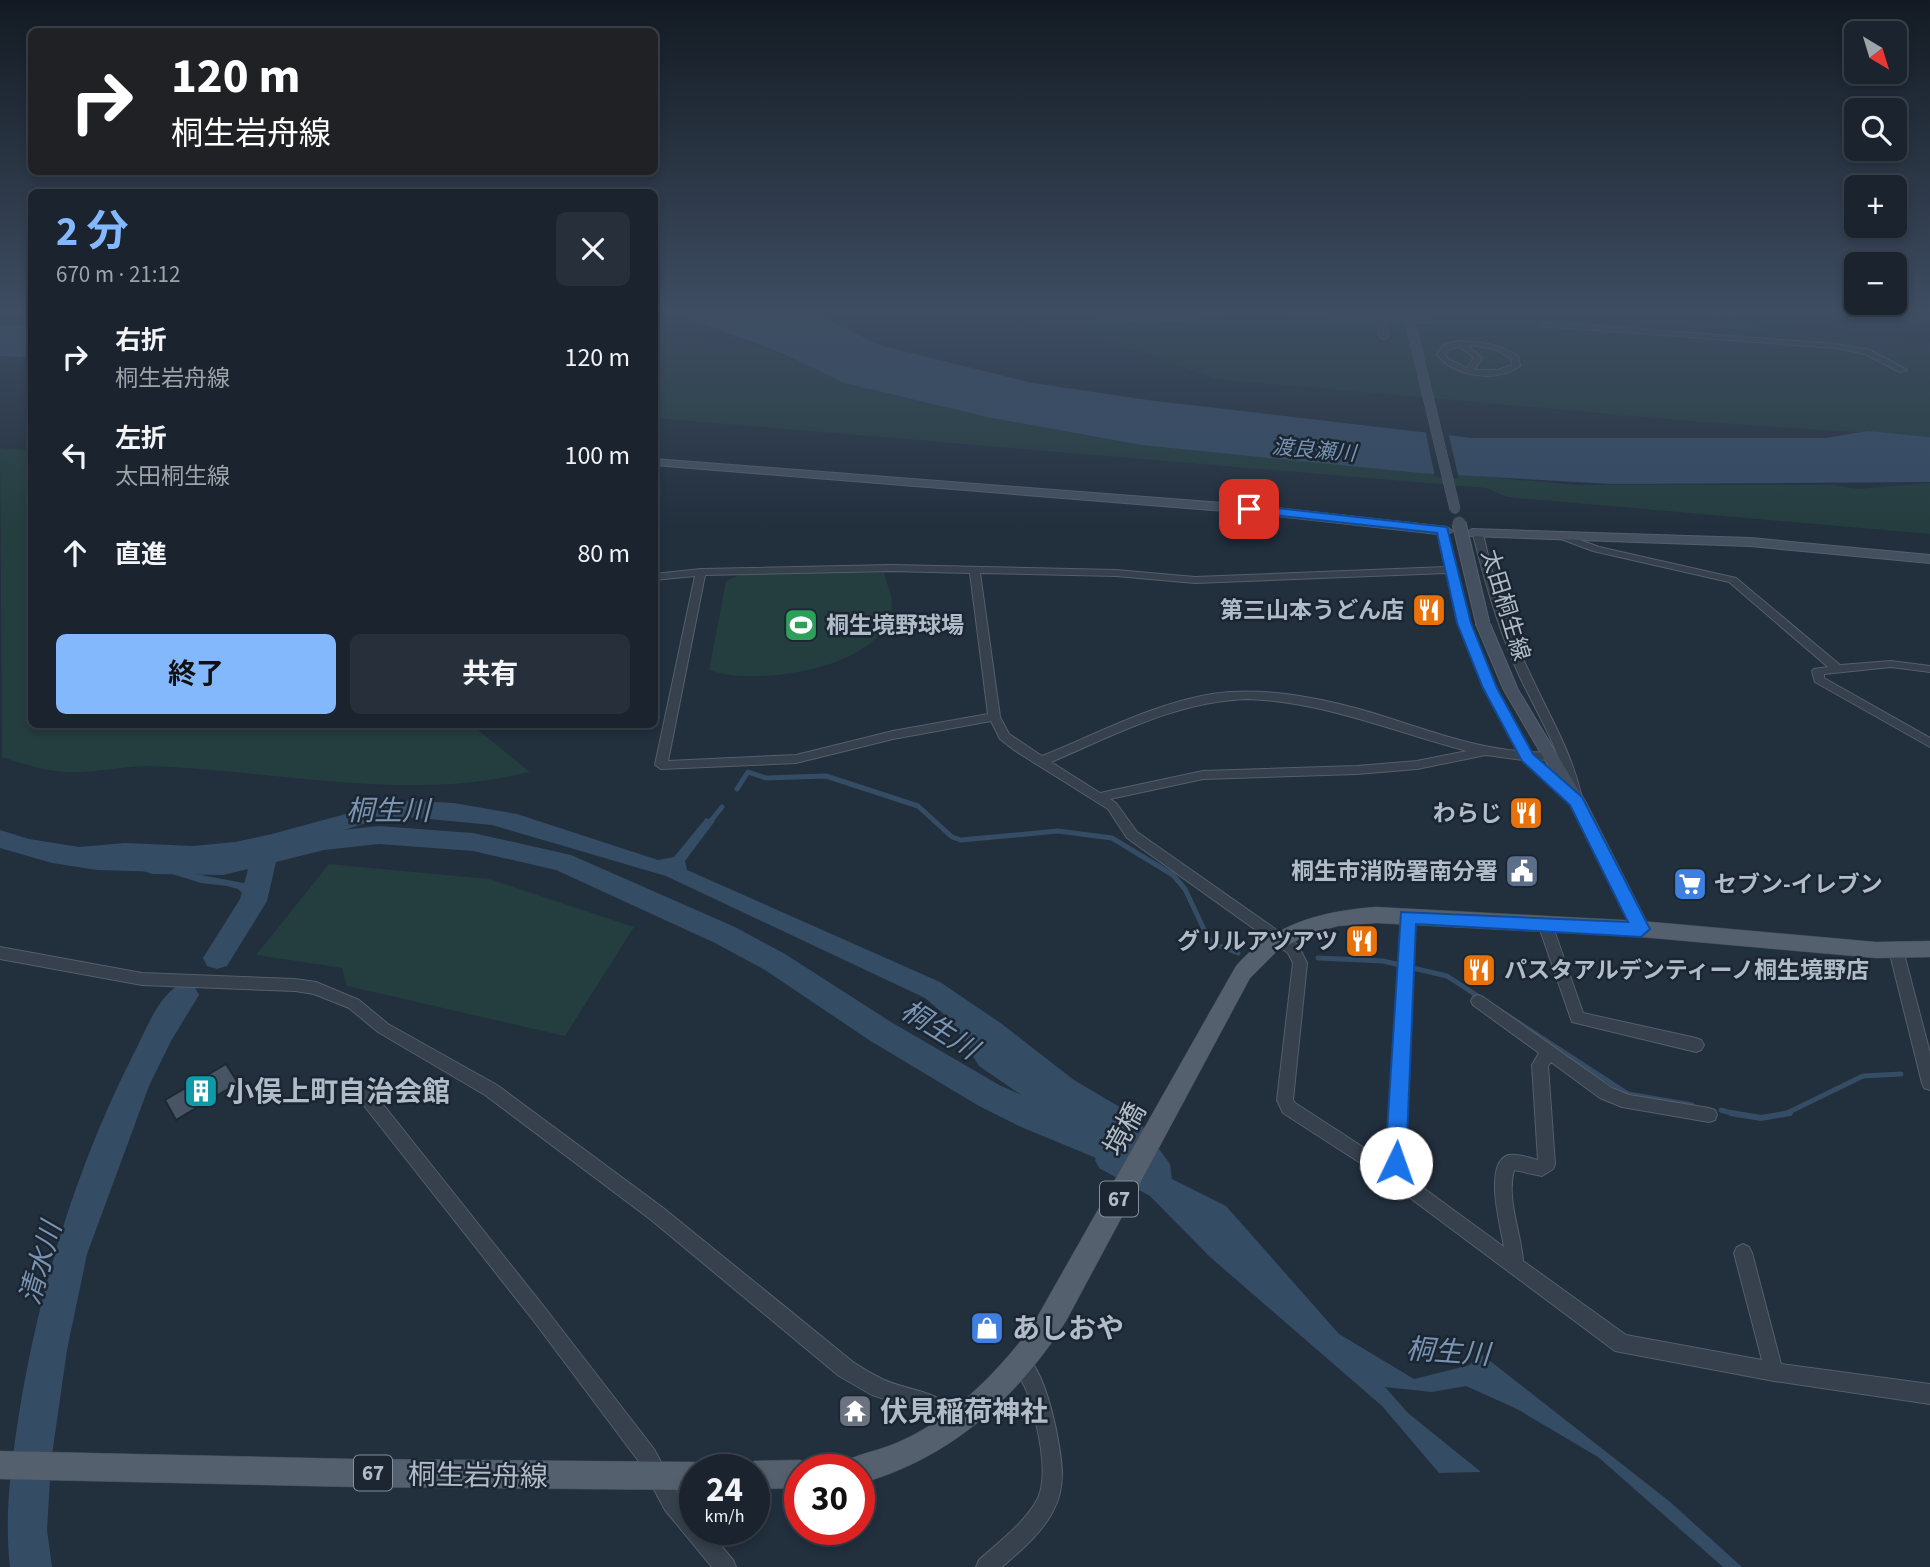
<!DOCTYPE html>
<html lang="ja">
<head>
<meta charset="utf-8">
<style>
  body { margin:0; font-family:"Source Sans 3","Noto Sans JP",sans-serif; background:#272f3a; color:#f1f3f6; height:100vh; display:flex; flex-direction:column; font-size:26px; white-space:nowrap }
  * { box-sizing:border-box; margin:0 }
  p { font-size:23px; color:#9fa4aa }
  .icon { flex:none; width:38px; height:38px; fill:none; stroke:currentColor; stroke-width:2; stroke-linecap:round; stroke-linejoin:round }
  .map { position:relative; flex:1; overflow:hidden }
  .sheet { position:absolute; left:28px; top:189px; width:630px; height:539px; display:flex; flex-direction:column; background:#1a232e; border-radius:10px; box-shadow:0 4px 10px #0003,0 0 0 2px #38404a }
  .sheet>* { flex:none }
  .banner { position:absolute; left:28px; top:28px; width:630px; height:147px; border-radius:10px; box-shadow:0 4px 10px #0003,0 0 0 2px #38404a; background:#202124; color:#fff; overflow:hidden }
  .needle { width:46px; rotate:142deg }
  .tools { position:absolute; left:1844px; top:21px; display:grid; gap:14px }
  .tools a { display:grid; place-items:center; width:63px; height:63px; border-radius:10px; background:#1a232e; box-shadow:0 4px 10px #0003,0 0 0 2px #38404a; font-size:35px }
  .speed { position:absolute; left:679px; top:1454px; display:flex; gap:14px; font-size:35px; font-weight:700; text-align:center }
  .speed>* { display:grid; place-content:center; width:91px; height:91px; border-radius:50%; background:#1a232e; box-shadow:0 4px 10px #0003,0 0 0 2px #38404a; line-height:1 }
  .speed small { font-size:18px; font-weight:400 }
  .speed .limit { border:10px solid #d22; background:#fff; color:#111 }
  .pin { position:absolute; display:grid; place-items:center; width:60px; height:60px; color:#fff; margin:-30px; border-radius:14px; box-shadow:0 4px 10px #0006 }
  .me { position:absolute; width:77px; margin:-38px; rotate:3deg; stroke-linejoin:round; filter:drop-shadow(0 0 5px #0008) }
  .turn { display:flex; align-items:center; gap:24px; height:147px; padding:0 28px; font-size:32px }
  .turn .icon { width:91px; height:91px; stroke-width:2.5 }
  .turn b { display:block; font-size:49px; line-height:60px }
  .round { display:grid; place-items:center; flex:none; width:74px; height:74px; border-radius:10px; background:#272f3a }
  .overview { display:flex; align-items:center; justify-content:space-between; height:119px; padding:0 28px }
  h1 { font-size:42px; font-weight:700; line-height:52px; color:#83b9fc }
  .primary-button { display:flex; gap:14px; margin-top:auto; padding:14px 28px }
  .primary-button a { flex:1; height:80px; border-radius:10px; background:#83b9fc; color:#111; font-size:28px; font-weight:700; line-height:80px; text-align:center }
  .primary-button a+a { background:#272f3a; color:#f1f3f6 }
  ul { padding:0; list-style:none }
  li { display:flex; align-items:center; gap:21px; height:98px; padding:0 28px }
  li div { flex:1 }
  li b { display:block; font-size:26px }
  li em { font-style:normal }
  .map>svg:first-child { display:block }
</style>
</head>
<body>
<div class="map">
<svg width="1930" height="1567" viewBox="0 0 1930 1567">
  <rect width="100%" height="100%" fill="#222f3d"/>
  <g fill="#243d3e">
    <path d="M973 309H1557L1930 343V437L1689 421 1217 379 1071 328Z"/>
    <path d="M654 335 767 348 844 383 987 417 1141 445 1576 485H1832L1858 489 1930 483V534L1507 497 1486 488 655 418Z"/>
    <path d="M0 448 31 451 32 724 472 725 530 772C405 803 275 770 149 766 121 766 92 774 64 772 42 770 23 764 2 757Z"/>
    <path d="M884 571C886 585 895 598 891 613 878 670 753 687 709 670L726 581 742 574Z"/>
    <path d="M329 864 489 879 634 927 565 1036 347 986 342 968 256 955Z"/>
  </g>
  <g fill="#354c65">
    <path d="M666 309H805L879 345 1032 383 1148 400 1472 438H1825L1868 431 1930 437V482L1611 484 1420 473 1141 445 987 417 844 383 781 353Z"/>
    <path d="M0 325H31V357L0 356Z"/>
    <path d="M397 800 454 803 517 814 658 860 674 857 706 818 715 821 685 861 687 870 940 982 1002 1024 1074 1080 1135 1116 1170 1164 1172 1179 1226 1206 1339 1334 1414 1379 1470 1365 1480 1353 1669 1501 1742 1567H1723L1598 1457 1517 1409 1466 1386 1432 1392 1385 1387 1408 1413 1481 1472 1439 1473 1382 1406 1210 1257 1150 1196 1099 1168 1095 1160 1099 1148 979 1066 952 1021 925 998 666 876 492 825 408 817 363 824 285 849 237 858 182 862 190 873 249 884 258 890 257 915 226 959 208 956 247 904 246 897 238 889 227 886 201 883 166 872 97 870 52 863 0 848V830L29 839 79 847 125 843 193 846 235 842 272 834Z"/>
  </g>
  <path fill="#222f3d" d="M1425 429 1448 432 1459 479 1435 477Z"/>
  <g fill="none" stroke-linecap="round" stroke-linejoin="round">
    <g stroke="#354c65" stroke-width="5">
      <path d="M737 789 748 772 766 778 826 776 918 806 952 837 961 840 1058 831 1112 838 1173 875 1185 889 1208 938 1214 944 1238 953"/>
      <path d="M709 823 722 807"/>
      <path d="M1318 958 1383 961 1447 976 1628 1094 1692 1105"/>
      <path d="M1721 1110 1738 1115"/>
      <path d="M1783 1115 1863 1076 1901 1074"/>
    </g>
    <path stroke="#354c65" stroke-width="6" d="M1731 1113 1761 1118 1790 1113"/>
    <g fill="#354c65" fill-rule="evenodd">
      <path d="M379 826 473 833 571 855 735 927 785 954 891 1022 1001 1086 1130 1141 1134 1152 1130 1163 1118 1167 1021 1127 979 1106 869 1040 765 970 715 943 556 870 473 851 379 844 324 850 276 862 267 901 227 966 217 969 207 966 203 958 240 899 248 869 223 875 152 874 143 871 139 864 143 857 152 854 223 855 324 832Z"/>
      <path d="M184 983 194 986 199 995 171 1041 149 1086 87 1254 67 1350 51 1462 47 1530 52 1567H10C4 1515 11 1465 19 1414 39 1289 76 1168 133 1055 145 1033 159 991 184 983Z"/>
    </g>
  </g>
  <path fill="#465464" stroke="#1d2834" stroke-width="2" d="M226 1064 238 1083 176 1120 165 1100Z"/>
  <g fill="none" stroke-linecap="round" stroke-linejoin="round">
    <g stroke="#545f6b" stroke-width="2">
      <g id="street">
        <path d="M1079 309H1088L1104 314 1144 317 1184 316 1229 309H1268L1429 319 1433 321 1429 323 1385 320 1388 337 1384 339 1380 337 1378 320 1240 311 1184 320 1144 321 1103 318Z"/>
        <path d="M1671 309 1735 312 1739 314 1735 316 1674 311Z"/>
        <path d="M1906 317 1930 318V322L1909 321H1906Z"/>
        <path d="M1544 322 1836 344 1870 350 1907 370 1900 372 1865 354 1836 348 1541 326 1540 324Z"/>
        <path d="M1457 341C1484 343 1494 342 1518 356L1520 366C1496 383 1456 377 1437 355L1443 345ZM1470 345 1495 349 1511 359 1512 365 1498 370H1474L1482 358 1468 346ZM1460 347 1474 358 1467 368 1450 360 1445 355 1449 349Z"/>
        <path d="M1442 527 1447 530 1469 623 1496 688 1530 752 1552 753 1554 756 1552 759 1538 760 1567 785C1558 746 1537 713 1520 677 1499 632 1485 583 1473 534L1478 531 1483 534C1494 583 1509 631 1531 676 1549 715 1571 751 1581 794 1578 799 1572 801 1567 799L1523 760 1486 755 1417 769 1357 774 1203 779 1110 799 1116 803 1137 832 1298 945 1307 963 1293 1100 1295 1103 1386 1162 1388 1160 1401 917 1403 913 1408 912 1413 913 1415 917 1404 1163 1400 1171 1504 1247C1501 1227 1484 1168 1506 1156 1513 1152 1530 1158 1538 1160L1532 1065 1539 1053 1473 1005 1471 1001 1473 997 1478 995 1483 997 1612 1088 1629 1095 1709 1108 1715 1110 1717 1115 1715 1120 1709 1122 1622 1107 1600 1098 1551 1062 1548 1066 1555 1164 1553 1169 1542 1176 1514 1170C1506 1199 1521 1232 1523 1261L1626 1335 1762 1360 1734 1253 1737 1247 1743 1244 1749 1247 1752 1253 1781 1364 1930 1384V1404L1774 1381 1615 1351 1382 1177 1283 1113 1277 1100 1293 963 1288 953 1127 838 1108 809 1014 750 1000 739 991 721 893 739 796 763 661 769 655 765 695 576 654 580V574L701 569 892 565 1116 570 1195 577 1446 567 1437 530ZM892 571 970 573 988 714 893 731 796 755 668 761 705 575ZM980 573 1116 576 1195 583 1447 573 1459 623 1484 688 1518 751C1463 746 1412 724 1359 709 1311 696 1261 687 1212 694 1152 704 1097 734 1042 756L1009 734 1000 717ZM1248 699C1325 702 1394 732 1467 751L1417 761 1357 766 1203 771 1100 793 1051 762C1115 735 1177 701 1248 699Z"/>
        <path d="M1564 534 1599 547 1736 578 1840 665 1891 661 1930 666V672L1891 667 1824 674V678L1930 738V747L1815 682 1812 671 1814 669 1828 667 1729 582 1593 551 1561 539V535Z"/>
        <path d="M1545 919 1550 920 1552 924 1583 1013 1696 1038 1701 1040 1704 1045 1701 1050 1696 1052 1572 1022 1538 924 1540 920Z"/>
        <path d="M1896 944 1901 946 1903 950 1930 1053V1090L1924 1088 1922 1083 1889 950 1891 946Z"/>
        <path d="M0 947 142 973 295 979 316 982 359 1000 388 1024 497 1085 662 1207 853 1362C862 1368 872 1374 882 1379 911 1393 946 1388 961 1424L958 1431 951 1434 944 1431 928 1413 872 1395 839 1376 650 1219 485 1095 378 1032 349 1008 314 994 295 991 142 985 0 959Z"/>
        <path d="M364 1086 370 1088 545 1308 654 1449 679 1496 695 1514V1530H708L733 1560 736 1567H712L665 1510 640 1463 533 1320 358 1098 356 1093 358 1088Z"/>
        <path d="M1022 1354C1046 1364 1062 1449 1062 1474 1062 1487 1059 1500 1053 1511 1042 1533 1020 1551 1002 1567H976L979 1560C999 1542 1026 1522 1038 1498 1050 1472 1036 1418 1027 1392 1023 1382 1017 1373 1013 1363L1015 1356Z"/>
      </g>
    </g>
    <g stroke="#545f6b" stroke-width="2">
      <g id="secondary">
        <path d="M654 459 1249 505 1447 527 1453 531 1447 535 1249 513 654 465Z"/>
        <path d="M1472 529 1750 538 1930 555V563L1750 546 1468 536 1466 533Z"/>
        <path d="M1483 620 1490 624 1518 690 1585 801 1650 929 1647 934 1641 936 1635 934 1569 801 1504 690 1476 624Z"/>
      </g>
    </g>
    <g stroke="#3f4a56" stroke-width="1">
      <g id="primary">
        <path d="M1376 907 1641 921 1876 942 1930 941V957L1876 958 1641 937 1376 923 1338 926 1309 934 1277 951 1250 978 1066 1321C1017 1399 949 1459 859 1484V1470H843L847 1460C865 1452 885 1449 903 1440 955 1416 996 1373 1031 1328L1236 966C1273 924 1321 911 1376 907Z"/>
        <path d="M0 1451 355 1459 695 1462 705 1466 707 1470H695V1490L355 1487 0 1479Z"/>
        <path d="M800 1460 810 1464 813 1470H800V1488L754 1489V1470H742L744 1465 754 1461Z"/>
      </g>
    </g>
    <use href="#street" fill="#36414d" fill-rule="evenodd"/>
    <use href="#secondary" fill="#445060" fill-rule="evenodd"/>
    <use href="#primary" fill="#54606d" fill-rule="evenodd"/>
    <g stroke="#545f6b" stroke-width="11" stroke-linecap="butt">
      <path id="secondary-bridge-far1" d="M1407 309 1455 509"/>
    </g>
    <g stroke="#545f6b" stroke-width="15" stroke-linecap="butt">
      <path id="secondary-bridge" d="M1459 523 1483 624"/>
    </g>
    <use href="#secondary-bridge-far1" stroke="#445060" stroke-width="10"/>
    <use href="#secondary-bridge" stroke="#445060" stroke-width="13"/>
  </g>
  <linearGradient id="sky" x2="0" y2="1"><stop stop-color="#131a22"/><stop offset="0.59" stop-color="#3e4d62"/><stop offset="1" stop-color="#3e4d62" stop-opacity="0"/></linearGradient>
  <rect width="1930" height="528" fill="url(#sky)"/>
  <path fill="#1a73e8" stroke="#114b97" stroke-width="2" d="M1249 505 1447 527 1471 623 1497 688 1533 754 1582 797 1650 929 1641 937 1416 924 1406 1163 1403 1170 1396 1173 1388 1170 1385 1163 1401 912 1628 922 1570 805 1522 761 1483 688 1457 623 1437 533 1245 512 1243 509Z"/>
  <defs>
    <g id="restaurant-square" transform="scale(1.75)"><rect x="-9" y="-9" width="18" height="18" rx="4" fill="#e8710a" stroke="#1b2632"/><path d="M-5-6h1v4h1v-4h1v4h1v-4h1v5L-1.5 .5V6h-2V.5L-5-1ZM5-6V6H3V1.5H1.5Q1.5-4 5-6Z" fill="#fff"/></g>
    <g id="stadium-square" transform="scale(1.75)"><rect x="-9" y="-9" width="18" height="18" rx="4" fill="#2e9e5b" stroke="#1b2632"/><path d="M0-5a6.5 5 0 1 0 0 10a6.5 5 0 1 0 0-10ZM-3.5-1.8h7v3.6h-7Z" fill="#fff"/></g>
    <g id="civic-square" transform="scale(1.75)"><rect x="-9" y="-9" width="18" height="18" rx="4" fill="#5c6f8a" stroke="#1b2632"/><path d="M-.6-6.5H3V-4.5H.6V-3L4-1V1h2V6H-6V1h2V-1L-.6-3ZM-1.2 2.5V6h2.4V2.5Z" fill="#fff"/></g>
    <g id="supermarket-square" transform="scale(1.75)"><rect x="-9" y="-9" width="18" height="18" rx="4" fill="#3f7fe0" stroke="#1b2632"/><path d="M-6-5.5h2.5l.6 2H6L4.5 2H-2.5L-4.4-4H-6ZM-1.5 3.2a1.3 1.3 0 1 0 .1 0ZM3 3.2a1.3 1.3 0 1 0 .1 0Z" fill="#fff"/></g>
    <g id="building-square" transform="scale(1.75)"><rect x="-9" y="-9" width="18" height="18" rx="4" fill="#0f9aa8" stroke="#1b2632"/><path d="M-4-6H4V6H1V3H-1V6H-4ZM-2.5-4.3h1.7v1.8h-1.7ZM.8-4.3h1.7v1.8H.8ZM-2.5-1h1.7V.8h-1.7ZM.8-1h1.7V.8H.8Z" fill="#fff"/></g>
    <g id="shop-square" transform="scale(1.75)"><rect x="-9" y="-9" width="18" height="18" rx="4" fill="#3f7fe0" stroke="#1b2632"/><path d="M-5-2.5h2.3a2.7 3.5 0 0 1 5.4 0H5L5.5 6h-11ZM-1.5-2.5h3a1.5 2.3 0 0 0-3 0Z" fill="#fff"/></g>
    <g id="temple-square" transform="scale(1.75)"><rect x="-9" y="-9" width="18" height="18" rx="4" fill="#6b7280" stroke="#1b2632"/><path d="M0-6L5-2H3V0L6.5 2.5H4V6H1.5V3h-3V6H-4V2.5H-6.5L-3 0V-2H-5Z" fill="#fff"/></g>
  </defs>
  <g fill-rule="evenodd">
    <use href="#restaurant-square" x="1429" y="610"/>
    <use href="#stadium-square" x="801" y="625"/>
    <use href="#restaurant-square" x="1526" y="813"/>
    <use href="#civic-square" x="1522" y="871"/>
    <use href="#supermarket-square" x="1690" y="884"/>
    <use href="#restaurant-square" x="1362" y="941"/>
    <use href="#restaurant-square" x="1479" y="970"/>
    <use href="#building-square" x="201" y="1091"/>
    <use href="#shop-square" x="987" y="1328"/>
    <use href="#temple-square" x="855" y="1411"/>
  </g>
  <g text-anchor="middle" stroke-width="5" stroke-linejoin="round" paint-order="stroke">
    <g font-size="21" font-style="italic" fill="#7894b2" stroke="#1b2632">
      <text transform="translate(1314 450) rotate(5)" y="7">渡良瀬川</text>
    </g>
    <g fill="#1b2632" stroke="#848f9c" stroke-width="2">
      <rect x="1100" y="1181.5" width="38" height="35" rx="5"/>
      <rect x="354" y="1455.5" width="38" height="35" rx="5"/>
    </g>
    <g font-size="21" font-weight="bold" fill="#b1bcc9">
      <text x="1119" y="1206">67</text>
      <text x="373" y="1480">67</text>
    </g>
    <g font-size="23" fill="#b1bcc9" stroke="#1b2632">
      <text transform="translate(1506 605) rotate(73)" y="8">太田桐生線</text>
    </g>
    <g font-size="23" font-weight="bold" fill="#b1bcc9" stroke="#1b2632" text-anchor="end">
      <text x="1404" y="618">第三山本うどん店</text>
      <text x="826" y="633" text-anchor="start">桐生境野球場</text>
      <text x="1502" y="821">わらじ</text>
      <text x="1498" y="879">桐生市消防署南分署</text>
      <text x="1714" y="892" text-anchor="start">セブン-イレブン</text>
      <text x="1338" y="949">グリルアツアツ</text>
      <text x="1504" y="978" text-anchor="start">パスタアルデンティーノ桐生境野店</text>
    </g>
    <g font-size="28" font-style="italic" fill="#7894b2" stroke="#1b2632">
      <text x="388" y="820">桐生川</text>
      <text transform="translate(940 1029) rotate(32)" y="10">桐生川</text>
      <text transform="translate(40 1263) rotate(-74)" y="10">清水川</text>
      <text transform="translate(1448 1351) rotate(4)" y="10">桐生川</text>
    </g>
    <g font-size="28" font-weight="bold" fill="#b1bcc9" stroke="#1b2632" text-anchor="start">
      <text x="226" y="1101">小俣上町自治会館</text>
      <text x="1012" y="1338">あしおや</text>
      <text x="880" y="1421">伏見稲荷神社</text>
    </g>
    <g font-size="28" fill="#b1bcc9" stroke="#1b2632">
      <text transform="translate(1124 1129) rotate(-61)" y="10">境橋</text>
      <text transform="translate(478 1475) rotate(1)" y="10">桐生岩舟線</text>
    </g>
  </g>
</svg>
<div class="tools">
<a><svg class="needle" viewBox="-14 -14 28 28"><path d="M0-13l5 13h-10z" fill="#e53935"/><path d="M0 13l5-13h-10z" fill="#9fa4aa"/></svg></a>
<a><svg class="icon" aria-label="search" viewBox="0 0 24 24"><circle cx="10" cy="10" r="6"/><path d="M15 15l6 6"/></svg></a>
<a>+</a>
<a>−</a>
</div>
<div class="speed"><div>24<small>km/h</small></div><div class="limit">30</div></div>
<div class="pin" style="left:1249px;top:509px;background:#d93025"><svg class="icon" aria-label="arrive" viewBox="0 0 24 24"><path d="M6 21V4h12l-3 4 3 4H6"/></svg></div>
<svg class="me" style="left:1396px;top:1163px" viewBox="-20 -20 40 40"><circle r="19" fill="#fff"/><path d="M0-13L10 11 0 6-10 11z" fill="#1a73e8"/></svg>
<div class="banner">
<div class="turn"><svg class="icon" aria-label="right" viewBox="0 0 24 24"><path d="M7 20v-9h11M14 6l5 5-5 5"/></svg><div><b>120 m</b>桐生岩舟線</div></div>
</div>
<section class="sheet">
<div class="overview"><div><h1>2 分</h1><p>670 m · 21:12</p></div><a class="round"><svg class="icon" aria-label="close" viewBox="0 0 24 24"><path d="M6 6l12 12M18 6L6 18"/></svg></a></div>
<ul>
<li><svg class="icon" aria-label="right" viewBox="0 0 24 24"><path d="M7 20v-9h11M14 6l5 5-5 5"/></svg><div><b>右折</b><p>桐生岩舟線</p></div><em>120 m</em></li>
<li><svg class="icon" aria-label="left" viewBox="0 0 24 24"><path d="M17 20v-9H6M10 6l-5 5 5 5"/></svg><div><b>左折</b><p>太田桐生線</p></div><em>100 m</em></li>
<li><svg class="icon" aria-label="ahead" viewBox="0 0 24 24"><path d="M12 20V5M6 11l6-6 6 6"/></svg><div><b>直進</b></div><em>80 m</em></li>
</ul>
<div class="primary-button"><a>終了</a><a>共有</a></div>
</section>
</div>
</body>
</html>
